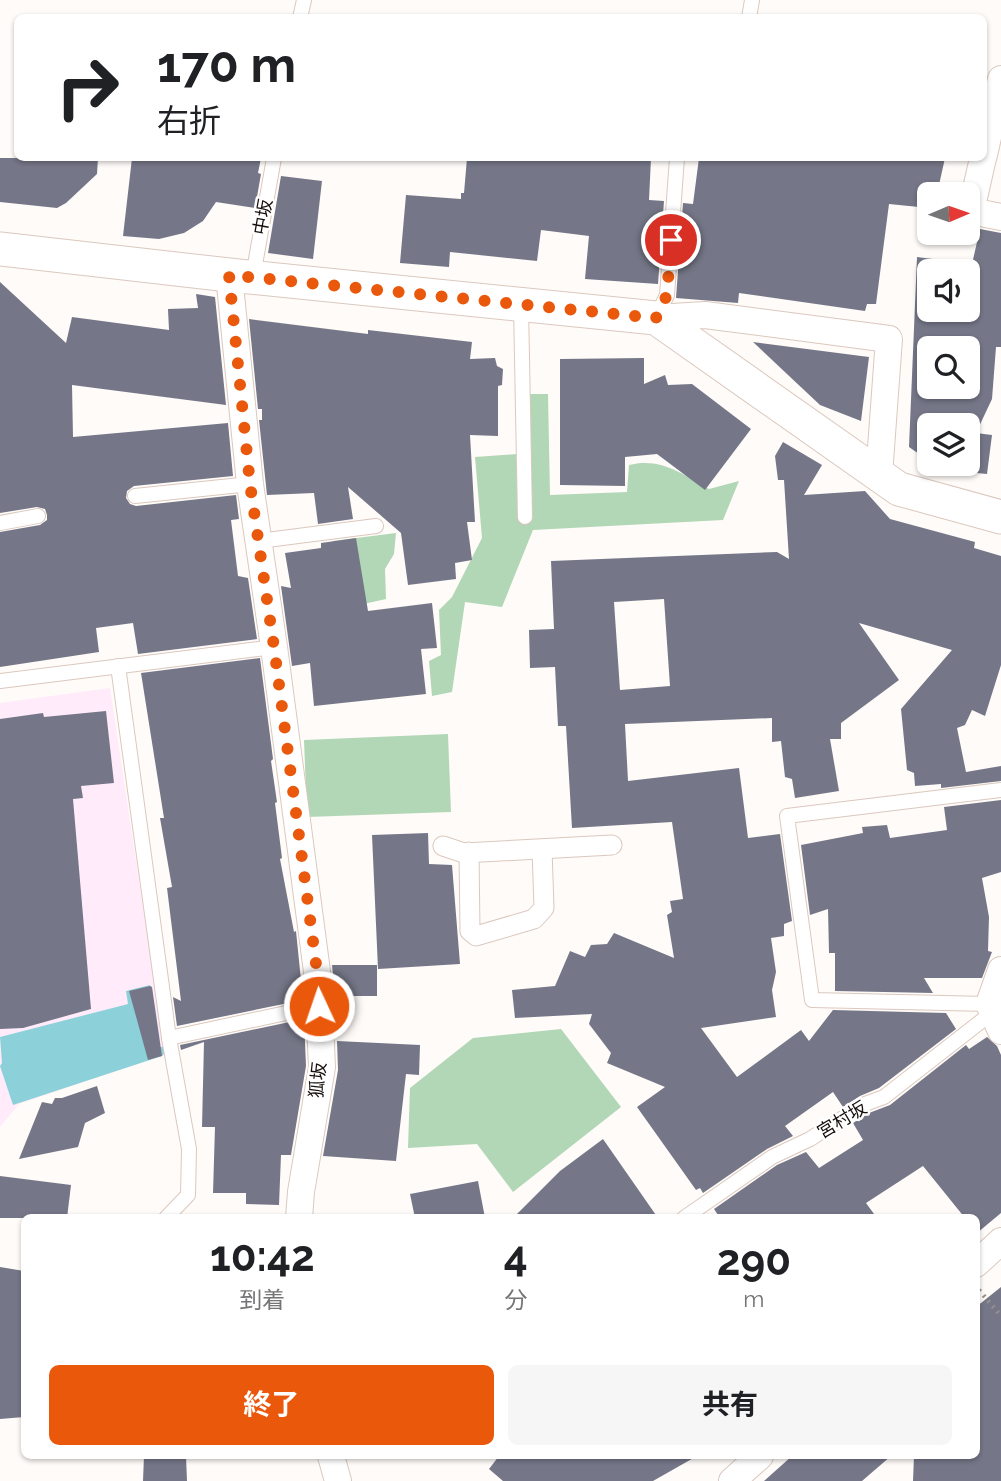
<!DOCTYPE html>
<html lang="ja">
<head>
<meta charset="utf-8">
<style>
  body { margin:0; font-family:Raleway,"Noto Sans JP",sans-serif; background:#f6f6f6; color:#202124; height:100vh; display:flex; flex-direction:column; font-size:26px; white-space:nowrap }
  * { box-sizing:border-box; margin:0 }
  p { font-size:23px; color:#757577 }
  .icon { flex:none; width:38px; height:38px; fill:none; stroke:currentColor; stroke-width:2; stroke-linecap:round; stroke-linejoin:round }
  .map { position:relative; flex:1; overflow:hidden }
  .side { position:absolute; left:21px; top:1214px; width:959px; height:245px; display:flex; flex-direction:column; background:#fff; border-radius:10px; box-shadow:0 2px 5px #0004 }
  .side>* { flex:none }
  .top-card { position:absolute; left:14px; top:14px; width:973px; height:147px; border-radius:10px; box-shadow:0 2px 5px #0004; background:#fff; color:#202124; overflow:hidden }
  .needle { width:46px; rotate:88deg }
  .fabs { position:absolute; left:917px; top:182px; display:grid; gap:14px }
  .fabs a { display:grid; place-items:center; width:63px; height:63px; border-radius:10px; background:#fff; box-shadow:0 2px 5px #0004; font-size:35px }
  .pin { position:absolute; display:grid; place-items:center; width:60px; height:60px; color:#fff; margin:-30px; border:4px solid #fff; border-radius:50%; box-shadow:0 2px 7px #0007 }
  .me { position:absolute; width:77px; margin:-38px; rotate:357deg; stroke-linejoin:round; filter:drop-shadow(0 0 5px #0008) }
  .turn { display:flex; align-items:center; gap:24px; height:147px; padding:0 28px; font-size:32px }
  .turn .icon { width:91px; height:91px; stroke-width:2.5 }
  .turn b { display:block; font-size:49px; line-height:60px }
  .eta { display:flex; justify-content:space-evenly; align-items:center; height:119px; text-align:center }
  .eta b { font-size:42px; font-weight:700; line-height:49px }
  .button { display:flex; gap:14px; margin-top:auto; padding:14px 28px }
  .button a { flex:1; height:80px; border-radius:10px; background:#ea580c; color:#fff; font-size:28px; font-weight:700; line-height:80px; text-align:center }
  .button a+a { background:#f6f6f6; color:#202124 }
  .map>svg:first-child { display:block }
</style>
</head>
<body>
<div class="map">
<svg width="1001" height="1481" viewBox="0 0 1001 1481">
  <rect width="100%" height="100%" fill="#fffbf8"/>
  <path fill="#ffebfa" d="M110 688 165 1054 19 1104 0 1127V703Z"/>
  <g fill="#b2d7b6">
    <path d="M518 394H548L550 495 627 492 629 465C660 457 683 474 709 489L739 481 723 520 533 530 502 607 465 602 452 692 432 696 429 661 441 655 439 610 452 597 482 538 475 457 517 454Z"/>
    <path d="M396 533 394 554 385 569 386 599 359 605 334 550 333 541Z"/>
    <path d="M448 734 451 812 307 817 304 740Z"/>
    <path d="M561 1029 621 1107 513 1192 477 1144 408 1148 410 1088 473 1038Z"/>
  </g>
  <path fill="#8cd1da" d="M150 985 160 1047H163L165 1053 162 1056 13 1105 0 1066 2 1063 0 1037 128 1004 126 991Z"/>
  <g fill="#757788" fill-rule="evenodd">
    <path d="M0 158H98L97 174 66 203 57 208 0 202Z"/>
    <path d="M132 158H261L258 173 261 174 255 208 216 202 203 221 184 233 159 239 123 236Z"/>
    <path d="M467 158H651L649 200 664 201 658 284 585 279 589 236 541 230 537 261 450 252 449 267 400 263 406 195 461 199V193H464Z"/>
    <path d="M699 158H945L937 194H929V204L920 202 919 207 889 204 876 304H867L865 311 739 293 738 303 676 298 683 203 693 204Z"/>
    <path d="M281 176 322 181 313 259 268 253Z"/>
    <path d="M980 229 1001 233V347H996L992 399 976 433 992 435 987 474 943 470 933 464H968V425H929V461L909 447 917 257 972 264ZM929 271H968V310H929ZM929 348H968V387H929Z"/>
    <path d="M0 282 66 343 72 317 169 330 168 309 198 308 196 294 215 297 226 405 72 385 73 437 228 423 233 476 134 486 127 491 126 498 130 504 136 506 236 495 239 519 231 520 238 576 248 578 257 639 138 654 133 623 96 628 99 652 0 667V532L40 525 47 520V515L45 509 37 507 0 513Z"/>
    <path d="M249 319 368 334V330L472 342 470 359 495 358 497 366 503 369 502 385 498 386V436L470 435 475 522H467L472 560 455 563 456 579 408 585 401 533 348 487 353 519 318 524 314 493 267 495 259 420H262V409H258Z"/>
    <path d="M753 342 869 357 861 421 820 405Z"/>
    <path d="M644 358V384L665 375 668 385 692 384 751 429 705 490 657 454 625 457V486L560 485V359Z"/>
    <path d="M783 442 822 465 804 495 865 491 890 519 975 542 974 548 1001 556V665L985 716 972 710 965 725 957 728 966 772 1001 766V781L941 788V784L915 786 914 773 907 770 901 709 952 650 859 623 899 680 841 723V739H830L839 791 795 798 792 779 785 777 781 741 772 742V718L625 724 628 781 739 768 748 838 780 834 792 921 784 924V936L771 938 776 972 772 990 776 1017 701 1028 737 1077 801 1030 809 1041 833 1010 946 1013 956 1029 879 1088 860 1096 843 1107 833 1092 785 1126 793 1136 767 1149 703 1193 700 1188 696 1190 637 1107 665 1087 607 1063 611 1053 589 1024 592 1014 515 1018 512 990 555 986 570 951 585 957 591 945 607 944 614 933 674 958 667 915 672 912 670 901 683 899 672 822 572 828 566 726H558L555 667 530 668 529 630 554 629 551 561 777 552 789 559 784 480H778L775 456ZM664 599 670 686 620 690 614 602Z"/>
    <path d="M356 538 368 611 432 603 437 648 421 649 426 694 314 706 310 663 292 666 281 586 291 588 285 553 321 548V543Z"/>
    <path d="M260 658 273 759 271 761 277 802 275 803 282 858 280 859 294 932 296 931 303 1000 177 1026 173 997 181 1001 167 888 172 887 160 818H164L141 673Z"/>
    <path d="M106 711 114 783 81 786 83 798 73 799 91 1009 23 1028 0 1029V719L43 713 44 717Z"/>
    <path d="M1001 800V872L982 878 989 917 988 951 992 952 982 978H924L933 993 835 991V953H829L828 909 810 915 801 845 863 833 862 827 887 825 890 838 947 830 944 807Z"/>
    <path d="M428 833 429 864 452 865 460 964 378 969 372 835Z"/>
    <path d="M332 965H377V996H335Z"/>
    <path d="M150 986 152 987 162 1056 148 1060 129 991Z"/>
    <path d="M304 1019 306 1066 291 1155H281L279 1205 246 1204V1193H213L215 1127H202L204 1042 181 1050 180 1045Z"/>
    <path d="M987 1037 997 1046 1001 1055V1213L977 1233 976 1218H965L923 1166 866 1203 877 1218H720L714 1209 777 1165 806 1152 819 1168 863 1140 853 1123 869 1113 890 1105 966 1045 969 1049Z"/>
    <path d="M337 1041 420 1045 419 1075 406 1074 396 1161 323 1156 338 1070Z"/>
    <path d="M97 1086 105 1113 85 1123 78 1147 19 1159 42 1102 52 1104 55 1098H62Z"/>
    <path d="M603 1139 658 1218H513L560 1171Z"/>
    <path d="M0 1176 71 1185 67 1218H0Z"/>
    <path d="M478 1181 485 1218H415L410 1194Z"/>
    <path d="M0 1267 24 1271V1417L0 1419Z"/>
    <path d="M1001 1287V1481H913L914 1456H976V1307Z"/>
    <path d="M144 1456H186L187 1481H143Z"/>
    <path d="M499 1456H697L653 1481H503L489 1469Z"/>
    <path d="M792 1456H891L862 1481H764Z"/>
  </g>
  <g fill="none" stroke-linecap="round" stroke-linejoin="round">
    <g stroke="#dbc8be" stroke-width="16">
      <g id="service">
        <path d="M300 18 304 0"/>
        <path d="M749 18 752 0"/>
        <path d="M253 276 274 158"/>
        <path d="M521 305 525 517"/>
        <path d="M656 318 667 295 677 158"/>
        <path d="M135 496 250 484"/>
        <path d="M0 523 38 516"/>
        <path d="M259 541 376 526"/>
        <path d="M118 666 169 1038 189 1149 188 1195 166 1218"/>
        <path d="M0 681 274 647"/>
        <path d="M989 1004 812 1000 787 816 1001 790"/>
        <path d="M169 1038 319 1006"/>
        <path d="M684 1218 772 1157 810 1139 865 1104 884 1097 993 1012"/>
      </g>
    </g>
    <g stroke="#dbc8be" stroke-width="21">
      <g id="pedestrian">
        <path d="M443 846 464 853 612 845"/>
        <path d="M469 852 470 931 476 936 534 919 544 908 542 849"/>
      </g>
    </g>
    <g stroke="#dbc8be" stroke-width="28">
      <g id="minor">
        <path d="M984 155 1001 79"/>
        <path d="M983 158 971 211 1001 217"/>
        <path d="M229 275 250 484 274 647 318 979 322 1067 301 1192 299 1218"/>
        <path d="M656 318 705 315 889 339 879 475"/>
        <path d="M1001 970 989 1004 1001 1031"/>
        <path d="M976 1264 1001 1241"/>
        <path d="M331 1456 338 1481"/>
        <path d="M732 1481 760 1456"/>
      </g>
    </g>
    <g stroke="#dbc8be" stroke-width="35">
      <path id="tertiary" d="M0 249 229 275 656 318 899 489 1001 517"/>
    </g>
    <path stroke="#958f8c" stroke-width="4.5" stroke-dasharray="2 5" stroke-linecap="butt" d="M979 1290 1001 1316"/>
    <use href="#service" stroke="#fff" stroke-width="14"/>
    <use href="#pedestrian" stroke="#fff" stroke-width="19"/>
    <use href="#minor" stroke="#fff" stroke-width="26"/>
    <use href="#tertiary" stroke="#fff" stroke-width="33"/>
  </g>
  <g fill="none" stroke-linecap="round" stroke-linejoin="round">
    <path stroke="#ea580c" stroke-width="12" stroke-dasharray="0 21.6" d="M319 1006 318 979 274 647 250 484 229 275 656 318 667 295 671 240"/>
  </g>
  <g text-anchor="middle" stroke-width="5" stroke-linejoin="round" paint-order="stroke">
    <g font-size="18" fill="#160f0c" stroke="#fff">
      <text transform="translate(263 217) rotate(-80)" y="6">中坂</text>
      <text transform="translate(318 1080) rotate(-84)" y="6">狐坂</text>
      <text transform="translate(842 1120) rotate(-31)" y="6">宮村坂</text>
    </g>
  </g>
</svg>
<div class="fabs">
<a><svg class="needle" viewBox="-14 -14 28 28"><path d="M0-13l5 13h-10z" fill="#e53935"/><path d="M0 13l5-13h-10z" fill="#757577"/></svg></a>
<a><svg class="icon" aria-label="sound" viewBox="0 0 24 24"><path d="M4 9h4l5-4v14l-5-4H4zM17 9q2 3 0 6"/></svg></a>
<a><svg class="icon" aria-label="search" viewBox="0 0 24 24"><circle cx="10" cy="10" r="6"/><path d="M15 15l6 6"/></svg></a>
<a><svg class="icon" aria-label="layers" viewBox="0 0 24 24"><path d="M12 4l9 5-9 5-9-5zM3 14l9 5 9-5"/></svg></a>
</div>
<div class="pin" style="left:671px;top:240px;background:#d93025"><svg class="icon" aria-label="arrive" viewBox="0 0 24 24"><path d="M6 21V4h12l-3 4 3 4H6"/></svg></div>
<svg class="me" style="left:319px;top:1006px" viewBox="-20 -20 40 40"><circle r="17" fill="#ea580c" stroke="#fff" stroke-width="3"/><path d="M0-11L8 9 0 5-8 9z" fill="#fff"/></svg>
<div class="top-card">
<div class="turn"><svg class="icon" aria-label="right" viewBox="0 0 24 24"><path d="M7 20v-9h11M14 6l5 5-5 5"/></svg><div><b>170 m</b>右折</div></div>
</div>
<section class="side">
<div class="eta">
<div><b>10:42</b><p>到着</p></div>
<div><b>4</b><p>分</p></div>
<div><b>290</b><p>m</p></div>
</div>
<div class="button"><a>終了</a><a>共有</a></div>
</section>
</div>
</body>
</html>
